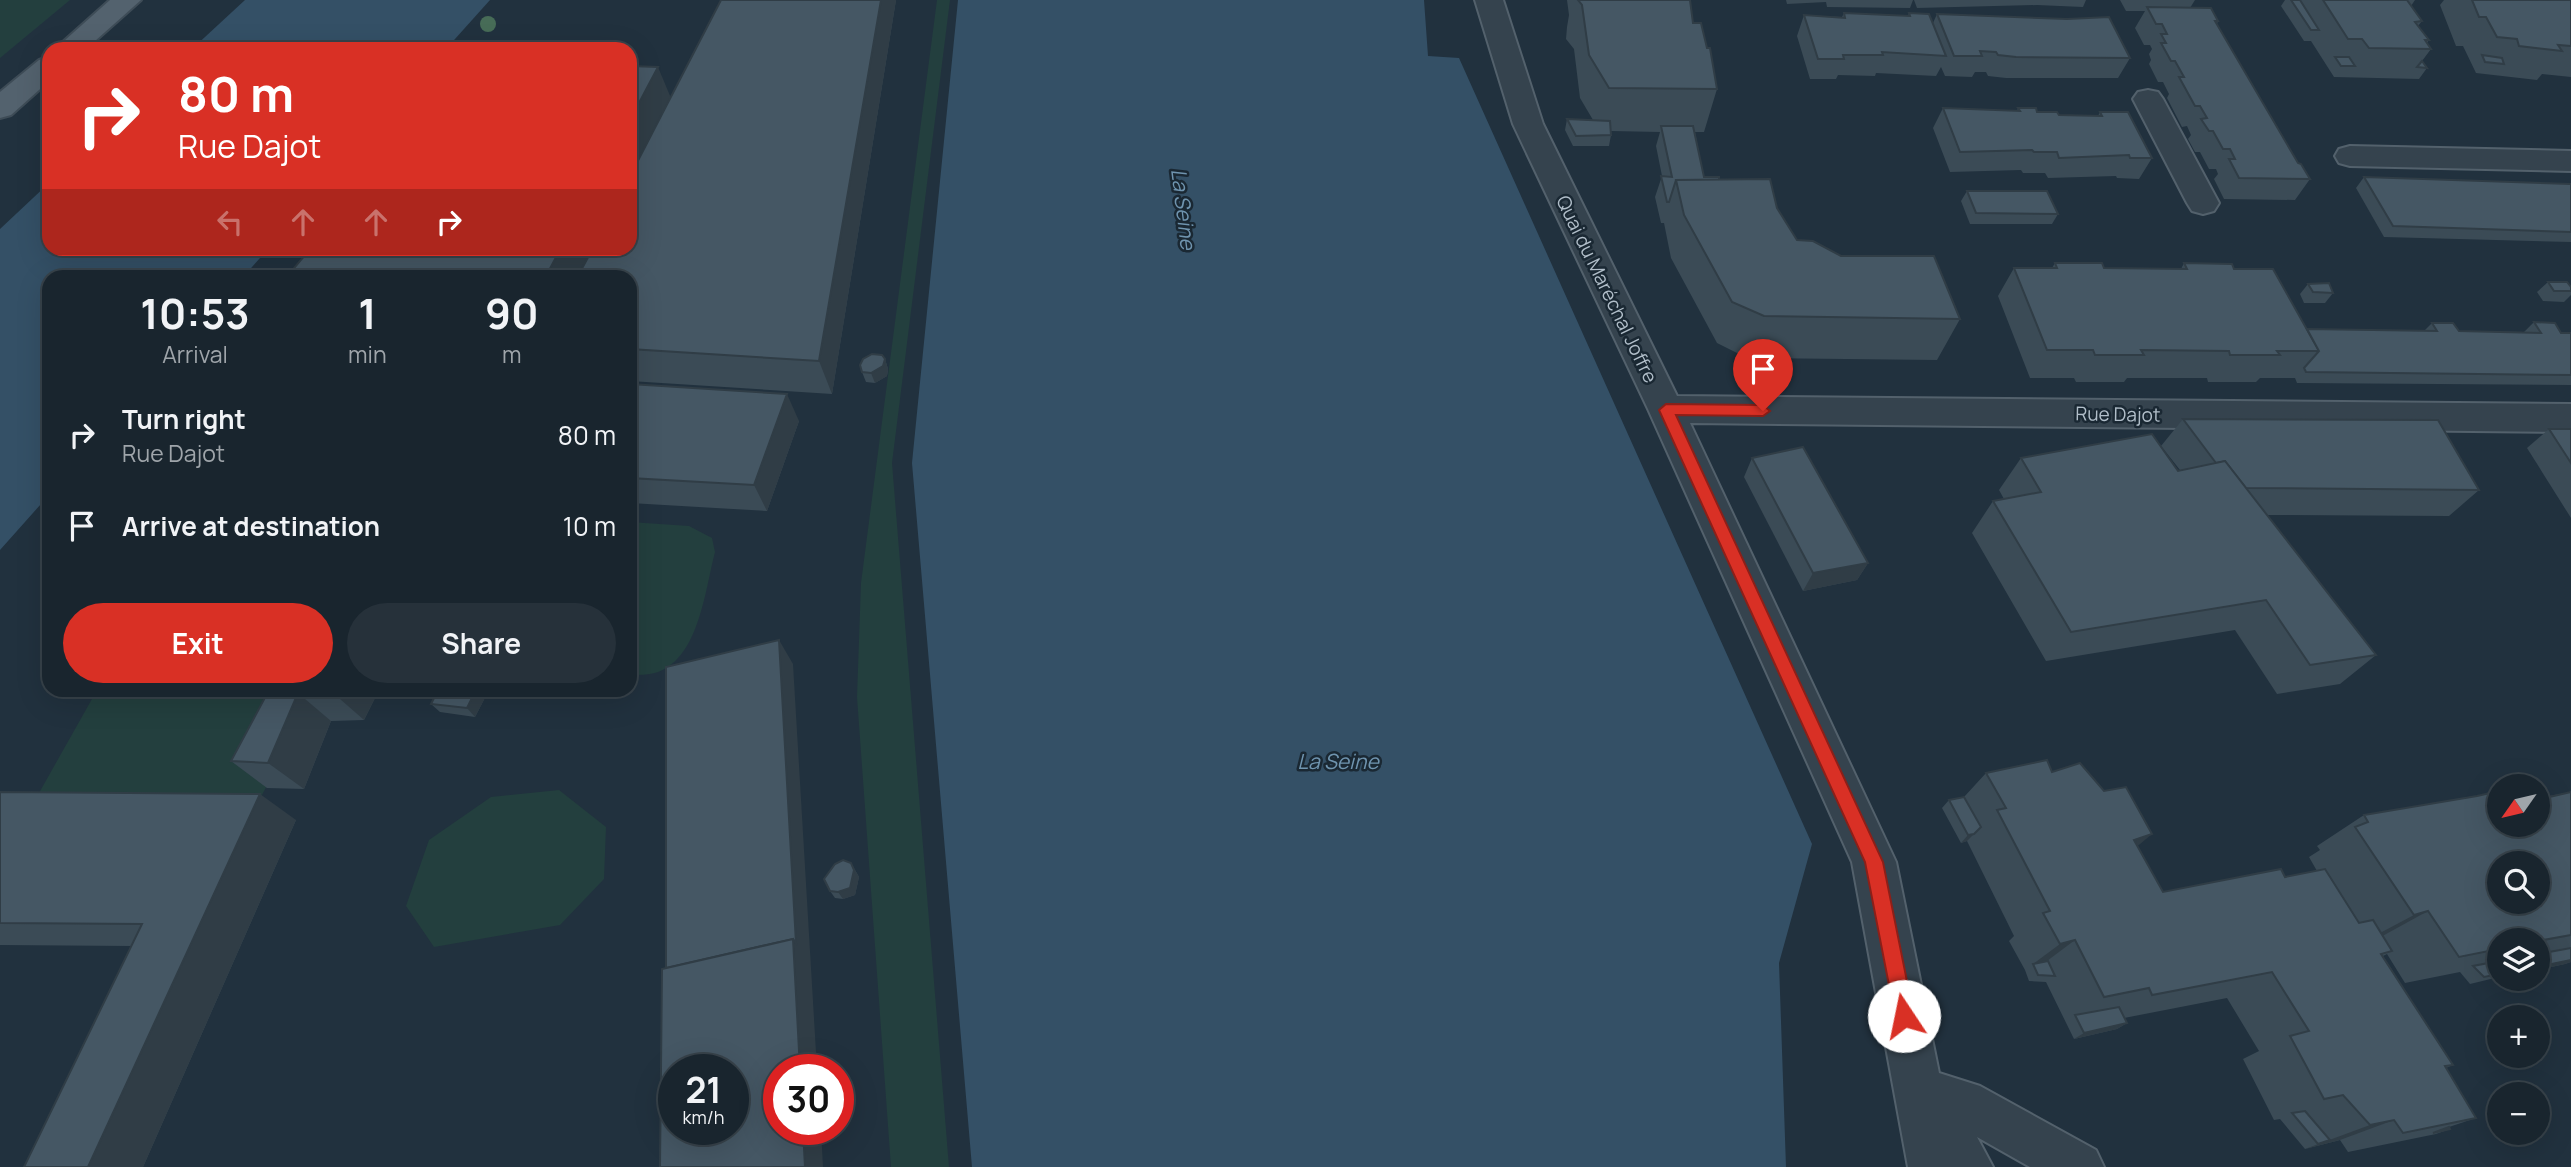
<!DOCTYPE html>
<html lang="en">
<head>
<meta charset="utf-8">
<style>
  body { margin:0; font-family:Manrope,sans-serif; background:#26313a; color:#f1f3f6; height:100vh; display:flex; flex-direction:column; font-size:26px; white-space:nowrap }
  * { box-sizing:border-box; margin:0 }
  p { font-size:23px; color:#9fa5aa }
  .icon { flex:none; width:38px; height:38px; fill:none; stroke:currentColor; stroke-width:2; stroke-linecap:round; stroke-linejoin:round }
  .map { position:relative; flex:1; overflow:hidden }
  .sheet { position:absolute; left:42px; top:270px; width:595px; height:427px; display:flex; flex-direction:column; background:#19252e; border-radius:21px; box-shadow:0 7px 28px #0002,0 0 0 2px #37424a }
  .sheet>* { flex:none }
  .guide { position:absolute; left:42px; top:42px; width:595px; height:214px; border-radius:21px; box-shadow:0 7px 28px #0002,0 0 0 2px #37424a; background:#d93025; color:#fff; overflow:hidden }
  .needle { width:46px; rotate:236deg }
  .fabs { position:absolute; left:2487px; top:774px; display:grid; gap:14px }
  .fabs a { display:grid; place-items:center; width:63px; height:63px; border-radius:50%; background:#19252e; box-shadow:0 7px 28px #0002,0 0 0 2px #37424a; font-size:35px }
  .speed { position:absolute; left:658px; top:1054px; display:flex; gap:14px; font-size:35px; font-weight:700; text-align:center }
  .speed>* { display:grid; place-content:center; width:91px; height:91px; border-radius:50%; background:#19252e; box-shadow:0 7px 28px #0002,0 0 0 2px #37424a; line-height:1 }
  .speed small { font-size:18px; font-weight:400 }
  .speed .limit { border:10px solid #d22; background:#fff; color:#111 }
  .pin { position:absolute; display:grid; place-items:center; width:60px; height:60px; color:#fff; margin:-72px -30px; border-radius:50% 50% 50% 0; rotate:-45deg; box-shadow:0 0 7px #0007 }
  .pin .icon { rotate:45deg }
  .me { position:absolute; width:77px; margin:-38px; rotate:349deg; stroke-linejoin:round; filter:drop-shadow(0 0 5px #0008) }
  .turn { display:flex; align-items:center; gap:24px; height:147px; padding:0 21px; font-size:32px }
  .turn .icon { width:91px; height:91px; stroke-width:2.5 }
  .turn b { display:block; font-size:49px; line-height:60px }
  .lanes { display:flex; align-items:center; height:66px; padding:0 21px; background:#0003; justify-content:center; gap:35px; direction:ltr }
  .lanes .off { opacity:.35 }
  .eta { display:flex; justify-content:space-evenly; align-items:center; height:119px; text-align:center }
  .eta b { font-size:42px; font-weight:700; line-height:49px }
  .cta { display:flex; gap:14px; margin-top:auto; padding:14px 21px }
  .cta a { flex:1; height:80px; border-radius:42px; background:#d93025; color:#fff; font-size:28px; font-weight:700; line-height:80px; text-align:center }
  .cta a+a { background:#26313a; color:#f1f3f6 }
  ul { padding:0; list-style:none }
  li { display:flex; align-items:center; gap:21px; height:91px; padding:0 21px }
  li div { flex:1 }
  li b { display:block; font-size:26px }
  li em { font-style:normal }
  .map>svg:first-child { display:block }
</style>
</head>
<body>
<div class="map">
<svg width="2571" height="1167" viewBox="0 0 2571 1167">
  <rect width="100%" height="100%" fill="#21313e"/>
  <g fill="#233f3e">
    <path d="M0 0H70L0 58Z"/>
    <path d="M937 0H950L892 463 949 1167H891L857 697 861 583Z"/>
    <path d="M630 522 689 526 712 538 715 552C705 590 699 657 658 672 649 675 639 675 630 675Z"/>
    <path d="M97 690H318L255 808 30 809Z"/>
    <path d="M559 790 606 827 604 879 560 925 434 947 406 906 429 840 491 797Z"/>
  </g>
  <g fill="#345066">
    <path d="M245 0H490L446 49H192Z"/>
    <path d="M958 0H1424L1428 56 1459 58 1812 844 1779 963 1786 1167H972L912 463Z"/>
    <path d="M49 183V248L268 249 244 276H49V495L0 550V229Z"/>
  </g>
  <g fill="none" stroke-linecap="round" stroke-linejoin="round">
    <g stroke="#53616c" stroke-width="4">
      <g id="minor">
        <path d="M1475 0H1503L1543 124 1677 396 2571 404V432L1690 423 1896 862 1939 1073 1980 1086 2096 1150 2104 1167H2030L1977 1137 1993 1167H1908L1852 862 1648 409 1513 124Z"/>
        <path d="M2148 90 2158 92 2163 99 2219 203 2214 211 2203 214 2192 211 2187 203 2133 99 2138 92Z"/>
        <path d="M2350 146 2571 151V171L2350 166 2339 163 2335 156 2339 149Z"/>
      </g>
    </g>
    <g stroke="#3e4c57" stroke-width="4">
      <g id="major">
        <path d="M110 0H141L86 49H55Z"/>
        <path d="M49 57V81L11 115 0 118V92L39 60Z"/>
      </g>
    </g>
    <use href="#minor" fill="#35434e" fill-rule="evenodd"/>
    <use href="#major" fill="#53626e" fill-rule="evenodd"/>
  </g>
  <circle fill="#476c57" cx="488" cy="24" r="8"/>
  <g fill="#3b4b56">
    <path d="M721 0H896L832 394 630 381V276Z"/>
    <path d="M1567 0H1690L1693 23 1717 89 1704 132H1695L1704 177 1719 180 1777 208 1797 240 1841 256 1960 319 1937 360 1747 358 1717 343 1671 258 1664 223H1661L1655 197 1662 176 1656 146 1660 132 1611 131V135L1609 146H1573L1565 130 1567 119 1593 120 1580 98 1574 49 1566 39 1567 27 1569 15Z"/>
    <path d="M1786 0H1913L1910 8 1827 7 1826 2 1787 4Z"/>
    <path d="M1914 0H2086L2083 7 2037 5 1917 8Z"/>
    <path d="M2120 0H2195L2190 8 2218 21 2217 24 2298 163 2310 179 2295 200 2224 199 2214 179 2218 174 2216 169H2209L2200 152H2195L2188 139 2191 135 2187 126 2182 127 2167 98 2169 94 2163 82H2158L2149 64 2151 60 2149 54 2152 49 2150 45H2144L2135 28 2145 11H2126Z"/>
    <path d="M2285 0H2415L2411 6 2422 21 2418 26 2429 40 2427 43 2431 49 2422 61 2427 68 2419 79 2334 77 2311 41H2304L2281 6Z"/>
    <path d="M2444 0H2571V77L2542 74 2537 80 2476 73 2463 46H2456L2440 5Z"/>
    <path d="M1844 13 1908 16 1909 13 1933 23 1937 14 2130 58 2118 78H2006L1988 76 1986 72H1975L1972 77 1945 76 1941 67 1936 76 1876 73 1875 76 1838 75 1836 79H1810L1797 36 1804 15 1842 17Z"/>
    <path d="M1943 108 2017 111 2018 108 2059 115 2098 116 2100 112 2152 158 2139 179 2117 178 2116 176 2048 178 2045 173H2023L2021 170 1950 172 1933 128Z"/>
    <path d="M2364 177 2571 184V242L2384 237 2356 188Z"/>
    <path d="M1967 191 2058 214 2052 224H1970L1961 201Z"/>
    <path d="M2055 263 2104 268 2181 269 2184 263 2234 269 2307 329 2424 331 2432 323 2459 331 2524 332 2534 322 2561 333H2571V385L2297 383 2295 378H2260L2256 382H2208L2207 378H2127L2124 382H2076L2074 378H2030L1998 296 2014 268H2052Z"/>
    <path d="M2548 282 2571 287V295L2564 302 2543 301 2537 292Z"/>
    <path d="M2308 284 2333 293 2325 303H2304L2300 294Z"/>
    <path d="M885 359 888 369 887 376 875 383 866 382 862 372Z"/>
    <path d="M630 384 799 421 767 511 630 503Z"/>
    <path d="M2183 419 2479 490 2449 516 2267 515 2376 655 2340 684 2277 694 2235 630 2046 661 1972 533 1993 501 2004 499 1999 490 2021 458 2180 470 2161 446Z"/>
    <path d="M2549 429H2571V518L2527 448Z"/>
    <path d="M1752 458 1868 563 1857 580 1803 591 1744 477Z"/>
    <path d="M269 690H379L364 720 331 721 304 789 267 788 231 761Z"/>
    <path d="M438 690H489L475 717 440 712 431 704Z"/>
    <path d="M2052 772 2137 846 2163 892 2285 877 2317 871 2309 857 2320 850 2317 846 2364 815 2549 796 2571 792V962L2565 964 2538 970V940H2499V977L2470 984 2460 972 2405 983 2387 954 2383 956 2453 1065 2446 1068 2476 1118 2449 1127 2450 1129 2436 1134 2348 1152 2340 1140 2305 1149 2280 1119 2274 1120 2243 1059 2259 1051 2227 998 2124 1018 2127 1023 2117 1029 2074 1039 2046 982 2029 981 2025 970 2009 941 2014 936 1967 841 1961 843 1942 808 1949 800 1964 797 1986 773Z"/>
    <path d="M0 792 296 820 143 1167H24L131 946 0 945Z"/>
    <path d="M851 863 859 877 855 895 843 899 835 898 830 891Z"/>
  </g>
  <g fill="#303d46">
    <path d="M881 0H896L832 394 819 361Z"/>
    <path d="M658 67 673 103 630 186V120Z"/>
    <path d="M561 248H598L584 276H546Z"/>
    <path d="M885 359 888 369 887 376 875 383 871 373Z"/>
    <path d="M787 394 799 421 767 511 754 485Z"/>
    <path d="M1868 563 1857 580 1803 591 1813 573Z"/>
    <path d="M779 640 793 664 817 1069H800Z"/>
    <path d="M333 690H379L364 720 332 692Z"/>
    <path d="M476 690H489L475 717 467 708Z"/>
    <path d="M298 693 331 721 304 789 268 763Z"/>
    <path d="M260 794 296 820 143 1167H88Z"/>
    <path d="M1974 834 1967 841 1961 843 1968 835Z"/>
    <path d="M2152 834 2115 865 2134 840Z"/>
    <path d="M851 863 859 877 855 895 843 899 838 892Z"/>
    <path d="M2428 911 2377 939 2363 942 2414 915Z"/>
    <path d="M2075 940 2039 967 2033 964 2060 944Z"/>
    <path d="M2571 960V962L2565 964 2538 970V968L2542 966Z"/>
    <path d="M2127 1023 2117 1029 2074 1039 2084 1033Z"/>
    <path d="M2394 1120 2340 1140 2305 1149 2370 1125Z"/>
    <path d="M803 1129H821L823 1167H805Z"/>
  </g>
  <g fill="#455764" stroke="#303d46" stroke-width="2" fill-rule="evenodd">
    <path d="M721 0H881L819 361 630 349V276H578L593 248H630V176Z"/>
    <path d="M1578 0H1690L1693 23H1701L1707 48H1710L1717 89 1609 88 1589 55 1582 5Z"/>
    <path d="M2291 0H2300L2319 30H2311Z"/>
    <path d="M2323 0H2408H2407L2422 21 2415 22 2429 40H2425L2431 49 2369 48 2362 39H2348Z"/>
    <path d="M2472 0H2571V46L2558 45 2562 51 2519 46 2517 39 2497 37 2486 17H2479Z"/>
    <path d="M2147 7 2211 8 2218 21H2215L2298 163 2301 164 2310 179 2239 178 2229 159H2235L2230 149H2223L2213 131H2209L2201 119 2207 118 2200 106H2195L2179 77H2184L2175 61H2171L2161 43H2166L2161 34H2167L2162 24H2156Z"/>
    <path d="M1844 13 1910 16 1909 13 1929 14 1946 56 1882 52 1883 55H1843L1844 59H1818L1804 15 1845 18Z"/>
    <path d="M1937 14 2067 19 2109 17 2130 58 2016 57 1998 55 1996 52 1980 51 1982 56H1954Z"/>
    <path d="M2482 55 2502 58 2504 64 2485 62Z"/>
    <path d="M2335 57H2349L2355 66H2341Z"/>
    <path d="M2422 61 2427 68 2417 67Z"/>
    <path d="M630 66 658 67 630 120Z"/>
    <path d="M1943 108 2020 111 2018 108H2036L2037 112H2057L2059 115 2102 116 2100 112H2128L2152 158H2130L2129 155 2059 158 2057 152H2034L2032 150 1960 152Z"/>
    <path d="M1567 119 1610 121 1611 135 1576 136Z"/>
    <path d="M1661 126H1693L1704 177H1719V180H1676L1669 202H1667L1661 176 1672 177Z"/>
    <path d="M2364 177 2571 184V232L2393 226Z"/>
    <path d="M1770 179 1777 208 1797 240 1813 241 1841 256H1934L1960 319 1764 316 1732 302 1684 215 1676 180Z"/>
    <path d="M1967 191H2047L2058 214 1976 213Z"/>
    <path d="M311 248H561L546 276H289V274Z"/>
    <path d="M2055 263H2102L2104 268 2187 269 2184 263 2232 264 2234 269H2273L2319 351H2277L2280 355H2230L2229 351 2141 350 2144 355H2095L2093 350H2047L2014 268H2057Z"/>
    <path d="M2548 282H2567L2571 287V291H2554Z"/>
    <path d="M2329 283 2333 293 2313 292 2308 284Z"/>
    <path d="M2534 322 2555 323 2561 333H2571V375L2306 372 2304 368 2319 351 2307 329 2437 331 2432 323H2453L2459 331 2541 333Z"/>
    <path d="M872 354 882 355 885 359 883 366 871 373 862 372 860 365 863 359Z"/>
    <path d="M630 384 787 394 754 485 630 478Z"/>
    <path d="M2183 419 2438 420 2479 490 2246 488 2225 461 2216 463Z"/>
    <path d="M2549 429H2571V463Z"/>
    <path d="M2152 434 2178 471 2225 461 2376 655 2310 665 2266 600 2071 632 1993 501 2041 492 2021 458Z"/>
    <path d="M1803 447 1868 563 1813 573 1752 458Z"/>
    <path d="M779 640 796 943 793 939 666 968V667Z"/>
    <path d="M269 690H333L332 692 298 693 268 763 231 761Z"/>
    <path d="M438 690H476L467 708 431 704Z"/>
    <path d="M2047 760 2052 772 2080 763 2104 791 2126 787 2152 834 2134 840 2163 892 2281 869 2285 877 2325 869 2359 923 2373 920 2392 951 2381 954 2453 1065 2445 1066 2476 1118 2403 1133 2394 1120 2370 1125 2343 1095 2324 1099 2290 1036 2309 1031 2272 972 2152 995 2149 988 2104 997 2075 940 2060 944 2043 913 2050 911 1997 810 2006 808 1986 773Z"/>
    <path d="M2539 782 2549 797 2571 792V935L2538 941V940H2499V949L2459 957 2428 911 2414 915 2355 827 2368 822 2364 815 2477 796 2499 791V824H2538V786H2524ZM2499 863H2538V901H2499Z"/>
    <path d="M0 792 260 794 88 1167H24L142 924 0 923Z"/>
    <path d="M1964 797 1981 827 1974 834 1968 835 1949 800Z"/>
    <path d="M843 860 851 863 854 870 850 888 838 892 830 891 824 879 835 864Z"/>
    <path d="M793 939 800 1069H779V1129H803L805 1167H660L662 969ZM674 1069H733V1129H674Z"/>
    <path d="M2571 948V960L2542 966 2538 960V954Z"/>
    <path d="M2048 961 2055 976 2038 975 2033 964Z"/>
    <path d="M2499 961V974L2484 977 2473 966Z"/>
    <path d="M2119 1007 2127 1023 2084 1033 2075 1015Z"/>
    <path d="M2305 1111 2330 1140 2318 1144 2292 1113Z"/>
    <path d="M2449 1127 2450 1129 2433 1133Z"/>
  </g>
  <path fill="#d93025" stroke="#8d1f18" stroke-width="2" d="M1666 404 1763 405 1770 411 1763 416 1676 415 1883 862 1914 1016 1911 1023 1904 1025 1898 1023 1895 1016 1865 862 1659 410Z"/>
  <g text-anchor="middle" stroke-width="5" stroke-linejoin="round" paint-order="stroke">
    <g font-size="19" fill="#b1bec9" stroke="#1a2833">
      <text transform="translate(1607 289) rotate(64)" y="7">Quai du Maréchal Joffre</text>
      <text transform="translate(2118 414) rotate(1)" y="7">Rue Dajot</text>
    </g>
    <g font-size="21" font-style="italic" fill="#6f94af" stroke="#1a2833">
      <text transform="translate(1183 209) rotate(83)" y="7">La Seine</text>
      <text x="1338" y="769">La Seine</text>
    </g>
  </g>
</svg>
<div class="fabs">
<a><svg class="needle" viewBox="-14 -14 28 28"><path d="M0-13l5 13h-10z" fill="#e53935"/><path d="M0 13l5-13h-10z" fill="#9fa5aa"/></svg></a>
<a><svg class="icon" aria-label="search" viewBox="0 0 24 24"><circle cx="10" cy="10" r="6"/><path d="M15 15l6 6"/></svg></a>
<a><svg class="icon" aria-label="layers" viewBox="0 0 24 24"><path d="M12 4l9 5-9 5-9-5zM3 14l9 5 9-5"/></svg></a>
<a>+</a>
<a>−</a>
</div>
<div class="speed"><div>21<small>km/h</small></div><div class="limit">30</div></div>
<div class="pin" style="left:1763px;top:411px;background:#d93025"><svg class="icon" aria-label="arrive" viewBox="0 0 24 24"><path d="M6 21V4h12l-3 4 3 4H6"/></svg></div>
<svg class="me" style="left:1904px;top:1016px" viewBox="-20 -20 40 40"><circle r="19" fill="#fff"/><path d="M0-13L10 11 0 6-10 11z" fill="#d93025"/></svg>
<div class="guide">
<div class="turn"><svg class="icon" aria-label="right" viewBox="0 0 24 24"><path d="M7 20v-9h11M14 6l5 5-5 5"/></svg><div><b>80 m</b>Rue Dajot</div></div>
<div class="lanes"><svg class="icon off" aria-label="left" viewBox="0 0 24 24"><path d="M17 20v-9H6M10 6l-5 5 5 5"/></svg><svg class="icon off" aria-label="ahead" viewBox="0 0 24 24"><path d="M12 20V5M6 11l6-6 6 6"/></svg><svg class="icon off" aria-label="ahead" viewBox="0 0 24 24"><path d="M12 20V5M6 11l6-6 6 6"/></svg><svg class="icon" aria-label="right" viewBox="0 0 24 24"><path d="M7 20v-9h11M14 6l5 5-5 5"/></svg></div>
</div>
<section class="sheet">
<div class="eta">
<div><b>10:53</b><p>Arrival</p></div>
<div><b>1</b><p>min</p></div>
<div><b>90</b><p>m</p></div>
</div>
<ul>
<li><svg class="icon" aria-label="right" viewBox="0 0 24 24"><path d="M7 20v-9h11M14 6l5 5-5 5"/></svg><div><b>Turn right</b><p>Rue Dajot</p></div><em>80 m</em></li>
<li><svg class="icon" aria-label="arrive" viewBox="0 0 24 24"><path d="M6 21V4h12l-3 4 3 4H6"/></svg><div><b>Arrive at destination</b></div><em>10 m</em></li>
</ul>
<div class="cta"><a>Exit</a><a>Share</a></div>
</section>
</div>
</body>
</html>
